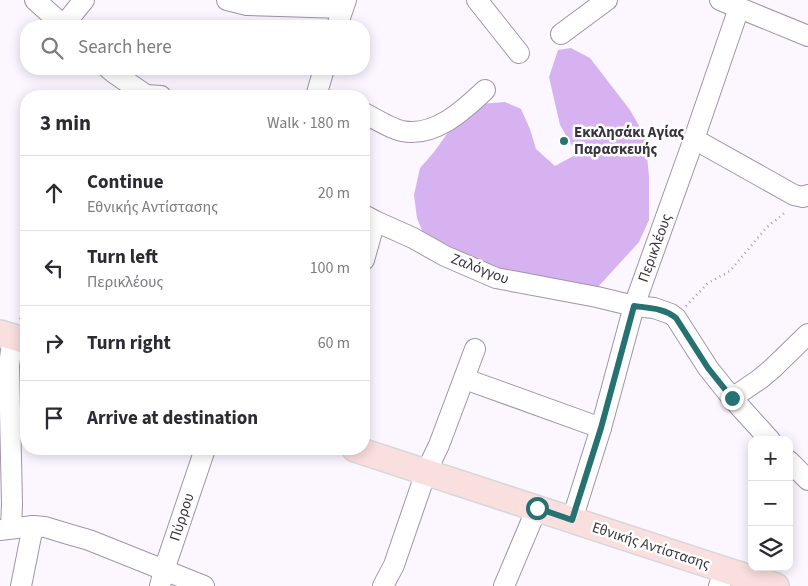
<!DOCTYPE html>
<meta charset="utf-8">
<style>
:root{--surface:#fff;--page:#f2f2f3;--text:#2b2b33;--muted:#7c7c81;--line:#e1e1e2}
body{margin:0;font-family:"Source Sans 3",sans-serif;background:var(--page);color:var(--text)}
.controls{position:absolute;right:15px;bottom:15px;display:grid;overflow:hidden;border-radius:10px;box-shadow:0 2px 12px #0003}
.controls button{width:45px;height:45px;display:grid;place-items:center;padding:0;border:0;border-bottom:1px solid var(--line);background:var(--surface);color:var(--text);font:25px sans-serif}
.stop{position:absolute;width:15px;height:15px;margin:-11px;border:4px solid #267172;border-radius:50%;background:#fff}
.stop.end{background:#267172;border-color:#fff;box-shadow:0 1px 5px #0008}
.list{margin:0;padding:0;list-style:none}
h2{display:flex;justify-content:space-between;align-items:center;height:65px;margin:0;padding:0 20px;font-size:21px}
h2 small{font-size:16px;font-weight:400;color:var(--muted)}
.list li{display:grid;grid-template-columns:32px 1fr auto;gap:15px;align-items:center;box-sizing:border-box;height:75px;padding:0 20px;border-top:1px solid var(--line)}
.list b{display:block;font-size:19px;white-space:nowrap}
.list p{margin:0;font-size:16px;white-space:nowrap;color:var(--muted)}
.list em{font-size:16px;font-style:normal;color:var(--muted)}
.icon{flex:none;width:28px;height:28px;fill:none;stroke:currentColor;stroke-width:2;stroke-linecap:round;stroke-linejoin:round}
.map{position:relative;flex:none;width:808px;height:586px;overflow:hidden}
.search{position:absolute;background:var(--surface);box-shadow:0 2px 12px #0003;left:20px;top:20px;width:350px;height:55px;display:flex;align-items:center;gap:12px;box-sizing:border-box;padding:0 18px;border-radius:20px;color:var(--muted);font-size:19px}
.panel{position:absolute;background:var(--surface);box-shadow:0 2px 12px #0003;left:20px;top:90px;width:350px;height:365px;border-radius:20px}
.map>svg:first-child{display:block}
</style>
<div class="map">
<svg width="808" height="586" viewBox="0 0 808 586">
<rect width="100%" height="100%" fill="#fbf6ff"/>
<!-- green -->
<path fill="#d6b3f0" d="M571,48L590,58L630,110L645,136L649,176V220L639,242L597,288L498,274L425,238L417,218L414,195L420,168L434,152L449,131L480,104L505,102L521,109L530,129L536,149L555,166L577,154L560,125L549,77L558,50Z"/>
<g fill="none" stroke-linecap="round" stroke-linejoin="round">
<!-- minor casing -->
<g stroke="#a094a9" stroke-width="22">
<g id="minor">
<path d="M35,0L64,26"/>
<path d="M227,0L247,5L343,8"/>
<path d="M477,0L519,53"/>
<path d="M720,0L808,36"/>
<path d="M63,26L84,0"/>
<path d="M337,26L346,0"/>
<path d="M561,34L607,0"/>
<path d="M109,69L114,73L146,95L161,96"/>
<path d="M316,96L324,69"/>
<path d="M364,113C374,118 391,129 402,131C434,138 464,110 485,90"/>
<path d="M694,139L794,195L803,197L808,195"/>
<path d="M364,215L375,221L413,238L445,256L496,278L597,297L634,306L654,308L671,314L676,318L708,368L732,398L770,440"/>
<path d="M364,260L375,221"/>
<path d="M465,379L601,428"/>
<path d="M732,398L760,379L773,368L808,334"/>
<path d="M789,461L808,480"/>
<path d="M572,520L601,428L634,306L694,139L739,8"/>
<path d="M11,528L12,504L9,365L13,337"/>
<path d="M0,530L33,526L45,527L68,534L89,540L204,586"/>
<path d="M21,586L33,526"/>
<path d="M160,586L164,570L205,449"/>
<path d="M383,586L394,565L426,472L439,445L475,349"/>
<path d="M504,586L537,508"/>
<path d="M719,586L725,570"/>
</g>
</g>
<!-- major casing -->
<g stroke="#d7d6d8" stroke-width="28">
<g id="major">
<path d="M0,333L26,341"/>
<path d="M355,449L725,570L776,586"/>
</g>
</g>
<!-- path -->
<g stroke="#a6a1aa" stroke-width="2.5" stroke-dasharray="1 4" stroke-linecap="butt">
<path d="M104,96L107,88"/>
<path d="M686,306L708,283L730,271L766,228L787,211"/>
<path d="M20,319L26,302"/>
</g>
<!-- minor -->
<use href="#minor" stroke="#fff" stroke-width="20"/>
<!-- major -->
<use href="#major" stroke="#f9dfde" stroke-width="25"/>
</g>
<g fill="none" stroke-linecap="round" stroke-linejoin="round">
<!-- route -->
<path stroke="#267172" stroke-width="6" d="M537,508L572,520L601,428L634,306C649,308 664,308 676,318L708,368L732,398"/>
</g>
<!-- markers -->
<circle fill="#267172" stroke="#fff" stroke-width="2" cx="564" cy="141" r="5"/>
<g text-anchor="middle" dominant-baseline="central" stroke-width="5" stroke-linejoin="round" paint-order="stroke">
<!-- poi labels -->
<g font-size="15" font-weight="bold" fill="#39343d" stroke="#fff" text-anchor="start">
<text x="574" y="132">Εκκλησάκι Αγίας<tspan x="574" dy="17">Παρασκευής</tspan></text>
</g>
<!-- street labels -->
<g font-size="15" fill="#39343d" stroke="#fff">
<text transform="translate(655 248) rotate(-70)">Περικλέους</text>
<text transform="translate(480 269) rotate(21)">Ζαλόγγου</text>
<text transform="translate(182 517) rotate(-72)">Πύρρου</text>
<text transform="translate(651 546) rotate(18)">Εθνικής Αντίστασης</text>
</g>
</g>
</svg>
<div class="controls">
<button>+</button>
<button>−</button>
<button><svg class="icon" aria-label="layers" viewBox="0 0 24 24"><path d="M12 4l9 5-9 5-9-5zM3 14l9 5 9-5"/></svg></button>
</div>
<div class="stop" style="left:537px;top:508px"></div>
<div class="stop end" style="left:732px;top:398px"></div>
<div class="search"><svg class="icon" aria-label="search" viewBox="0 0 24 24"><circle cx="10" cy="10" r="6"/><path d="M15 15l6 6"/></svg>Search here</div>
<section class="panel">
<h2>3 min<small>Walk · 180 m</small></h2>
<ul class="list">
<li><svg class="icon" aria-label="ahead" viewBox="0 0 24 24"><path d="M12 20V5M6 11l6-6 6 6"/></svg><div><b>Continue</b><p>Εθνικής Αντίστασης</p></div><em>20 m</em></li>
<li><svg class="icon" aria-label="left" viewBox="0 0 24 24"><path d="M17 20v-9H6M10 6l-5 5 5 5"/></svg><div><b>Turn left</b><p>Περικλέους</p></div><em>100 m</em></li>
<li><svg class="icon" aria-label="right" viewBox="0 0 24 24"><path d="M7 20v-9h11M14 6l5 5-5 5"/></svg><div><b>Turn right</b></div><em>60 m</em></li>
<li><svg class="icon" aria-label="arrive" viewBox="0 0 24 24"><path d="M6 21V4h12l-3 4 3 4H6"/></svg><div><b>Arrive at destination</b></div></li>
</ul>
</section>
</div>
